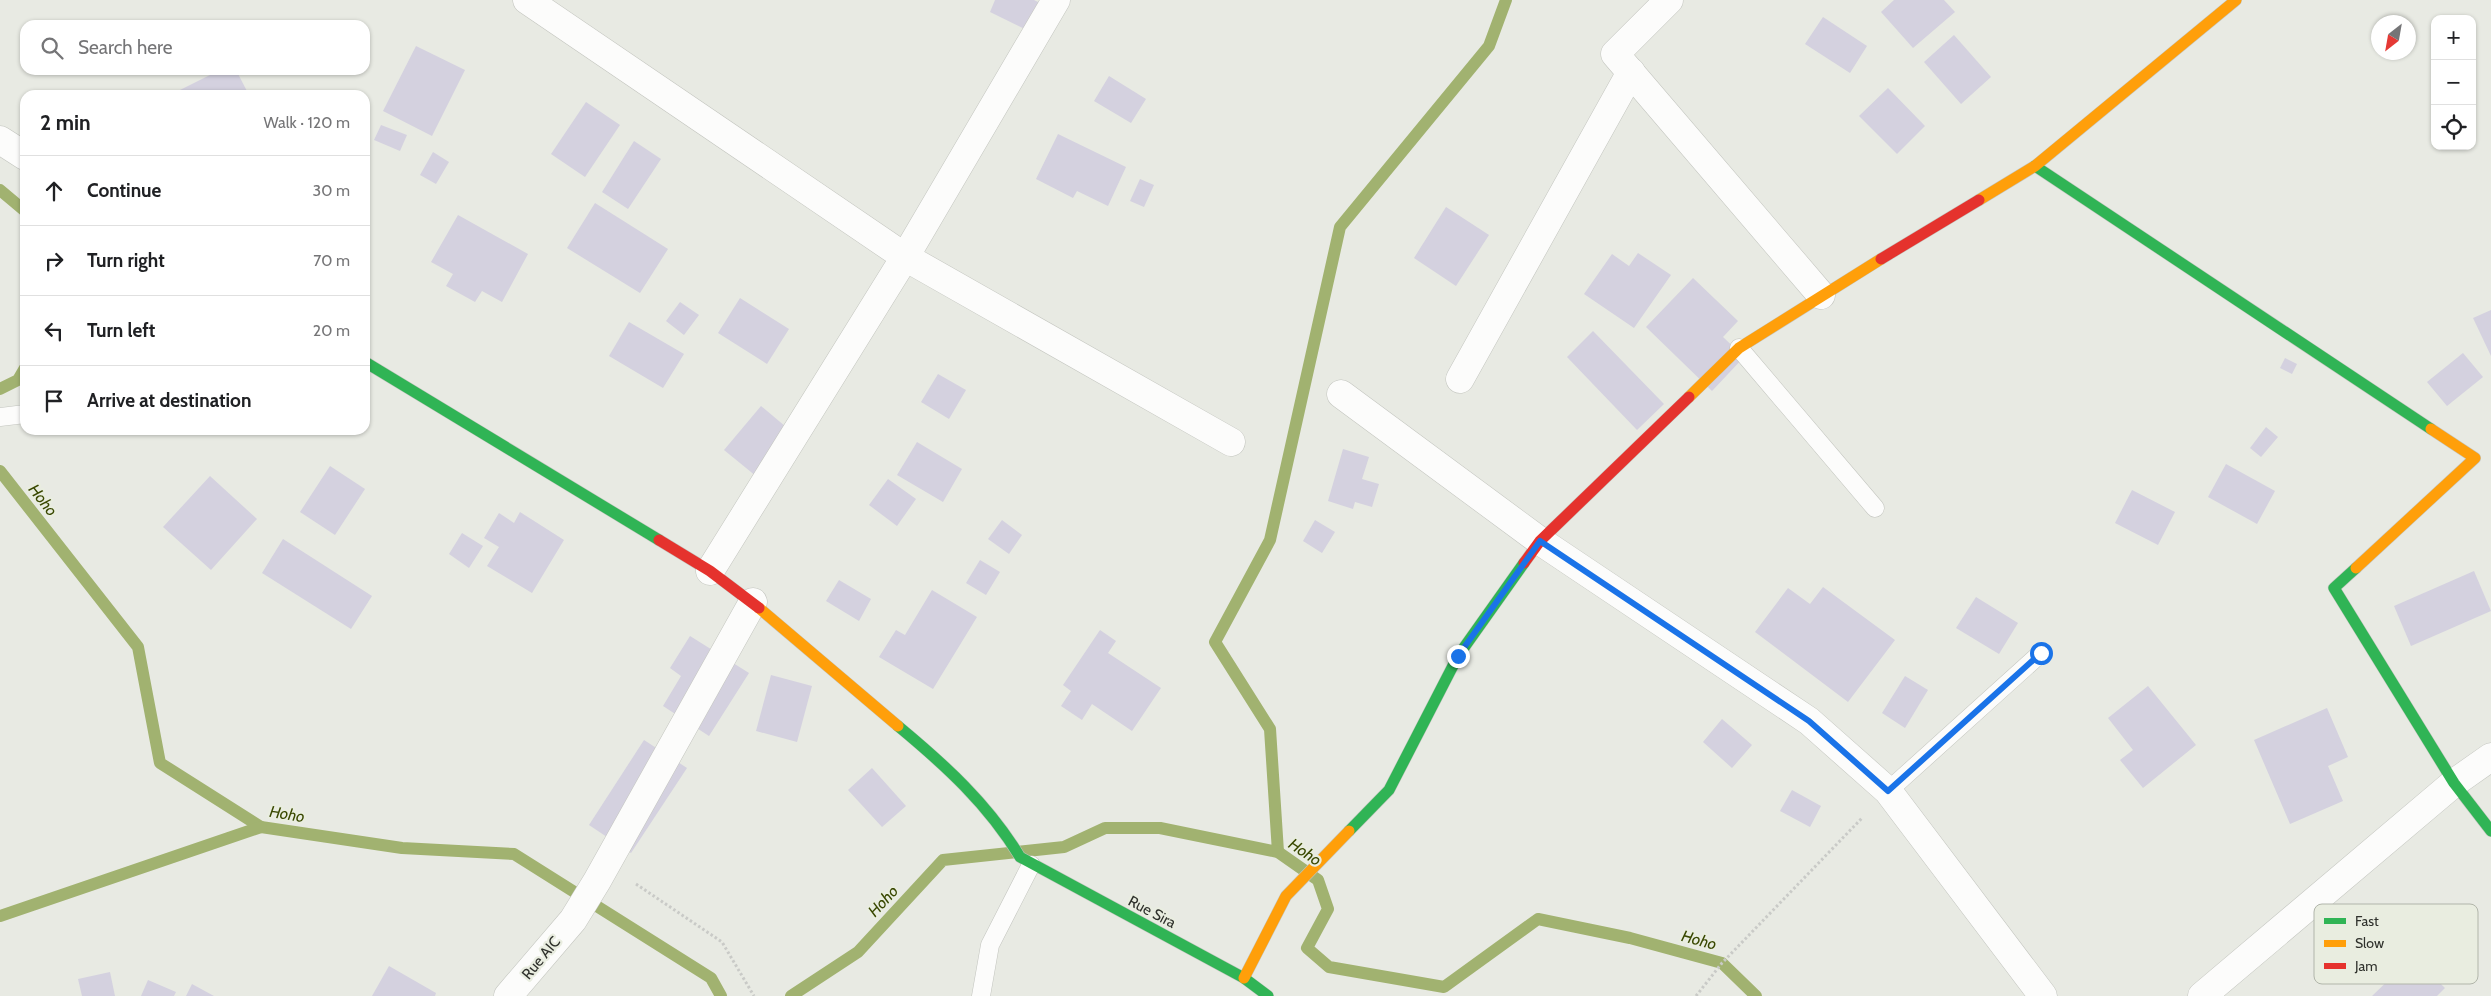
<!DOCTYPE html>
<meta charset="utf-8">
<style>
:root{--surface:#fff;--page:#f2f2f2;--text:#202124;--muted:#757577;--line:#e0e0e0}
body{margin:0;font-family:Cabin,sans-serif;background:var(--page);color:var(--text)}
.controls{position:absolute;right:15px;top:15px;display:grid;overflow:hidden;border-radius:10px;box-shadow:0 1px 4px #0004}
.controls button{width:45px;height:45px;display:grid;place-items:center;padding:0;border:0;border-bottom:1px solid var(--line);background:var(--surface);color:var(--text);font:25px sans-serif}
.compass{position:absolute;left:2371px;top:15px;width:45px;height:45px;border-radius:50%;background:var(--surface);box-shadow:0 1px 4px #0004;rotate:211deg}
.stop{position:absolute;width:15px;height:15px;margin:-11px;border:4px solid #1a73e8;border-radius:50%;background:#fff}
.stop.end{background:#1a73e8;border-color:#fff;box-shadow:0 1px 5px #0008}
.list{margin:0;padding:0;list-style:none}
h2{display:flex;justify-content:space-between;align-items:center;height:65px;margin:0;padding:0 20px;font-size:21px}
h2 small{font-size:16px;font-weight:400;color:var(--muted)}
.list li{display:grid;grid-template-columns:32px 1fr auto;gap:15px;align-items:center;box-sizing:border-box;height:70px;padding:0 20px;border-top:1px solid var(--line)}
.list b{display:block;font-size:19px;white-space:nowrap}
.list em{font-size:16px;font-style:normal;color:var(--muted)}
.icon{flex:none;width:28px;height:28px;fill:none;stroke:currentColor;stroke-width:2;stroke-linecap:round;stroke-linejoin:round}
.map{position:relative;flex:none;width:2491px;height:996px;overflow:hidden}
.search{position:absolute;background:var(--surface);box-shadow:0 1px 4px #0004;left:20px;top:20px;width:350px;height:55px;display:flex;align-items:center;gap:12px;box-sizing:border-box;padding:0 18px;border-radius:15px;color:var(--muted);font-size:19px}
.panel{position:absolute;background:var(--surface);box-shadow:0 1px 4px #0004;left:20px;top:90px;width:350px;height:345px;border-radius:15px}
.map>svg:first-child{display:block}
</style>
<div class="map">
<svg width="2491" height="996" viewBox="0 0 2491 996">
<rect width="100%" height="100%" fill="#e8eae3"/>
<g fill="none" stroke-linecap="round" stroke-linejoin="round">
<!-- stream -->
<g stroke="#a1b270" stroke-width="12">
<path d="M0,190L25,211"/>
<path d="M0,389L18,380L25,368"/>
<path d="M0,471L138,647L160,763L261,827L402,848L514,854L711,978L721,996"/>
<path d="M1278,852L1270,729L1215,642L1270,540L1340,227L1489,46L1506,0"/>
<path d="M0,916L261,827"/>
<path d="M791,996L858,952L943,860L1064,847L1105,828H1160L1278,852L1318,880L1328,909L1307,948L1329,967L1444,987L1538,919L1630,938L1722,963L1756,996"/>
</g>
</g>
<!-- building -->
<g fill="#d4d1df">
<path d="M995,0H1034L1052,9L1039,36L990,12Z"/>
<path d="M1894,0H1944L1955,12L1913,48L1881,12Z"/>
<path d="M1823,17L1867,46L1850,73L1805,44Z"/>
<path d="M1954,35L1991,77L1961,104L1924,62Z"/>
<path d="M416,46L465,70L432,136L383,111Z"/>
<path d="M220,70H236L249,95H170Z"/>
<path d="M1109,76L1146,99L1131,123L1094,101Z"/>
<path d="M1888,88L1925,126L1897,154L1859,116Z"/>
<path d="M586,102L620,125L585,177L551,154Z"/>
<path d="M381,125L407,135L400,151L374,140Z"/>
<path d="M1058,134L1126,167L1108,206L1077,191L1073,198L1036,179Z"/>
<path d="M634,141L661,159L628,209L602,192Z"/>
<path d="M433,152L449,162L436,184L420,175Z"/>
<path d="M1140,179L1154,185L1144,207L1130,201Z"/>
<path d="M595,203L668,249L640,293L567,248Z"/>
<path d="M1446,207L1489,235L1456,286L1414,258Z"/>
<path d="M458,215L528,254L502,302L482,291L475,302L446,286L453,274L431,262Z"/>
<path d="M1638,253L1671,275L1634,328L1584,294L1612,254L1629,266Z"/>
<path d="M1693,278L1738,321L1723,337L1744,357L1712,391L1646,327Z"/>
<path d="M740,298L789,329L767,364L718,333Z"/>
<path d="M680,302L699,315L684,335L666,321Z"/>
<path d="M2491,310V356L2473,318Z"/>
<path d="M629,322L684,354L663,388L609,356Z"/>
<path d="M1593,331L1664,404L1637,430L1567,357Z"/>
<path d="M2463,353L2483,377L2447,406L2427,382Z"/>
<path d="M2285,358L2297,364L2292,374L2280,368Z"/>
<path d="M938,374L966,390L949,419L921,402Z"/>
<path d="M761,406L798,437L762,481L724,450Z"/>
<path d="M2266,427L2278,437L2261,457L2250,448Z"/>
<path d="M917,442L962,469L943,502L897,475Z"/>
<path d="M1343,449L1369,457L1362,479L1379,484L1372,507L1355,502L1353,509L1328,501Z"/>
<path d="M2226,464L2275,491L2257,524L2208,497Z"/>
<path d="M330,466L365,489L335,535L300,512Z"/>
<path d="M210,476L257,519L211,570L163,527Z"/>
<path d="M888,479L916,499L897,526L869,505Z"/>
<path d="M2132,490L2175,512L2158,545L2115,523Z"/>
<path d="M520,512L564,540L532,593L487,566L499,547L484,538L499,513L514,523Z"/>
<path d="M1002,520L1022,535L1009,554L988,539Z"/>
<path d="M1315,520L1335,532L1322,553L1303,541Z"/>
<path d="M462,533L483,546L469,568L449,554Z"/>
<path d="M283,539L372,596L351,629L262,573Z"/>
<path d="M980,560L1000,572L986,595L966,583Z"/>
<path d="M2474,571L2491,611L2411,646L2394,606Z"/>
<path d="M839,580L871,599L859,621L826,601Z"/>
<path d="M1823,587L1895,640L1848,702L1755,632L1788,588L1810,604Z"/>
<path d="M932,590L977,617L933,689L879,657L896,630L905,635Z"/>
<path d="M1976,597L2018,623L1999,654L1956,628Z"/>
<path d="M1100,630L1116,641L1108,653L1161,688L1132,731L1092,704L1082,720L1061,706L1071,691L1063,685Z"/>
<path d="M690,636L749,673L709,736L663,706L681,676L670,668Z"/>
<path d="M771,675L812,686L797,742L756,731Z"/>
<path d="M1905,676L1928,690L1905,728L1882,713Z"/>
<path d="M2148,686L2196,745L2143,788L2120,760L2133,750L2108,718Z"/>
<path d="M2327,708L2348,757L2328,766L2343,801L2290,824L2254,740Z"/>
<path d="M1722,719L1752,745L1732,768L1703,742Z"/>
<path d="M644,740L687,768L631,853L589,825Z"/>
<path d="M872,768L906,806L882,827L848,790Z"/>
<path d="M1792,790L1821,806L1810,827L1780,811Z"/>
<path d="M2418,962L2445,988L2437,996H2372L2398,971L2404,977Z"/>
<path d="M389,966L436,993L435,996H372Z"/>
<path d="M110,972L115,996H82L78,979Z"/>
<path d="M148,980L176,992L174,996H141Z"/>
<path d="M192,984L214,996H186Z"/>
</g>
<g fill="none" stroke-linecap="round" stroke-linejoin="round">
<!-- lane casing -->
<g stroke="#c3c5bf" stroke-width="19">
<g id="lane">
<path d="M1739,348L1875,508"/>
<path d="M0,417L25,414"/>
<path d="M1888,791L2041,653"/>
<path d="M981,996L990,945L1031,865"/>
</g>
</g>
<!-- street casing -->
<g stroke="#c3c5bf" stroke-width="29">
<g id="street">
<path d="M527,0L905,257L1231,442"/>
<path d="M1669,0L1615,54L1821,295"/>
<path d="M0,140L25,156"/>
<path d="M1460,379L1631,72"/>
<path d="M1341,394L1540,541L1809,721L1888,791L2043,996"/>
<path d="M710,571L905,257L1056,0"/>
<path d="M508,996L573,920L597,881L753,602"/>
<path d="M2202,996L2454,783L2491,757"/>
</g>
</g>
<!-- fast casing -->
<g stroke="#c3c5bf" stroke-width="12">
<g id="fast">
<path d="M2035,166L2431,429"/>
<path d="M365,362L659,540"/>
<path d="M2356,568L2334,588L2454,783L2491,831"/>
<path d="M898,726C945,765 988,804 1020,857L1244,978L1268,996"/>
<path d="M1349,831L1389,790L1458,656L1524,563"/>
</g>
</g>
<!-- slow casing -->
<g stroke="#c3c5bf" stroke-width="12">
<g id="slow">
<path d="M1979,200L2035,166L2236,0"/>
<path d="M1689,397L1739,348L1881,259"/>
<path d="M2356,568L2475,458L2431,429"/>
<path d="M759,608L898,726"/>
<path d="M1244,978L1286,896L1349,831"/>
</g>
</g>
<!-- jam casing -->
<g stroke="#c3c5bf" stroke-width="12">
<g id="jam">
<path d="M1881,259L1979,200"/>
<path d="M659,540L710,571L759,608"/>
<path d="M1524,563L1540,541L1689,397"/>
</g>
</g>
<!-- path -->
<g stroke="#c9cac7" stroke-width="3" stroke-dasharray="2.5 2.5" stroke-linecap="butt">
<path d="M636,884L722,942L754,996"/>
<path d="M1696,996L1722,963L1863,817"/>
</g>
<!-- lane -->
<use href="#lane" stroke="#fcfcfb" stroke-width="18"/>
<!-- street -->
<use href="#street" stroke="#fcfcfb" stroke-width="28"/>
<!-- fast -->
<use href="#fast" stroke="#30b455" stroke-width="11"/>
<!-- slow -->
<use href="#slow" stroke="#ff9f0a" stroke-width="11"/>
<!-- jam -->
<use href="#jam" stroke="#e5322d" stroke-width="11"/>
</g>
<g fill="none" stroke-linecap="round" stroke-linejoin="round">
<!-- route -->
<path stroke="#1a73e8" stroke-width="6" d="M1458,656L1540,541L1809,721L1888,791L2041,653"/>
</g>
<g text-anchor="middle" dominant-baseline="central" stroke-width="4.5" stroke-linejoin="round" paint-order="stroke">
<!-- street labels -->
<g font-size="15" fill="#2f312c" stroke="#e9ede0">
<text transform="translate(1152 912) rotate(28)">Rue Sira</text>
<text transform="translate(541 958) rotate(-50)">Rue AIC</text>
</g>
<!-- water labels -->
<g font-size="16" font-style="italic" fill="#394801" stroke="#e9ede0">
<text transform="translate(43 500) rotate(52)">Hoho</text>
<text transform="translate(287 814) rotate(9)">Hoho</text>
<text transform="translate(1305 852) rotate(34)">Hoho</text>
<text transform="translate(883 901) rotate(-47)">Hoho</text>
<text transform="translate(1699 940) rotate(15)">Hoho</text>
</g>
</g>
<!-- legend -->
<rect x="2314" y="904" width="164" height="80" rx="8" fill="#e9ede0" stroke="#b1b5aa" stroke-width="1"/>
<rect x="2324" y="918" width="22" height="6" fill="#30b455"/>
<rect x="2324" y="940" width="22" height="7" fill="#ff9f0a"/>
<rect x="2324" y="963" width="22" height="6" fill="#e5322d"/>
<g font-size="14" fill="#2f312c">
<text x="2355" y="926">Fast</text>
<text x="2355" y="948">Slow</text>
<text x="2355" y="971">Jam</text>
</g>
</svg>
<div class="controls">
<button>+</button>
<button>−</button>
<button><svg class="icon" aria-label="locate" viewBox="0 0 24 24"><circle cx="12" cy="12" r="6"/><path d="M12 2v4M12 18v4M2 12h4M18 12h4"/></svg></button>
</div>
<svg class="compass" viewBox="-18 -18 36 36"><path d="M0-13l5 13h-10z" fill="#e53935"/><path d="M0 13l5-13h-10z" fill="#757577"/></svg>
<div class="stop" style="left:2041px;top:653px"></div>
<div class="stop end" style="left:1458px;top:656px"></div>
<div class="search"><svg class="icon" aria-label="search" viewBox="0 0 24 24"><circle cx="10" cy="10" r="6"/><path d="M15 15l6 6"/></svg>Search here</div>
<section class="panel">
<h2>2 min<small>Walk · 120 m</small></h2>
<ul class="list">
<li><svg class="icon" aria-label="ahead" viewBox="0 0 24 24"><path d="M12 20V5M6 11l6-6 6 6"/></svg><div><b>Continue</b></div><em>30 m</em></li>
<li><svg class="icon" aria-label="right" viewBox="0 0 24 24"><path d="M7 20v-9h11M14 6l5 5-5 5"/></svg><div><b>Turn right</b></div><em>70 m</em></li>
<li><svg class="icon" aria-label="left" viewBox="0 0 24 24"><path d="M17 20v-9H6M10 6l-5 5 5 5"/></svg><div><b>Turn left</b></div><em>20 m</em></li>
<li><svg class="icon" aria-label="arrive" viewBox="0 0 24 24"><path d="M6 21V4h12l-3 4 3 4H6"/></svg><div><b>Arrive at destination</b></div></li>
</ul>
</section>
</div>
